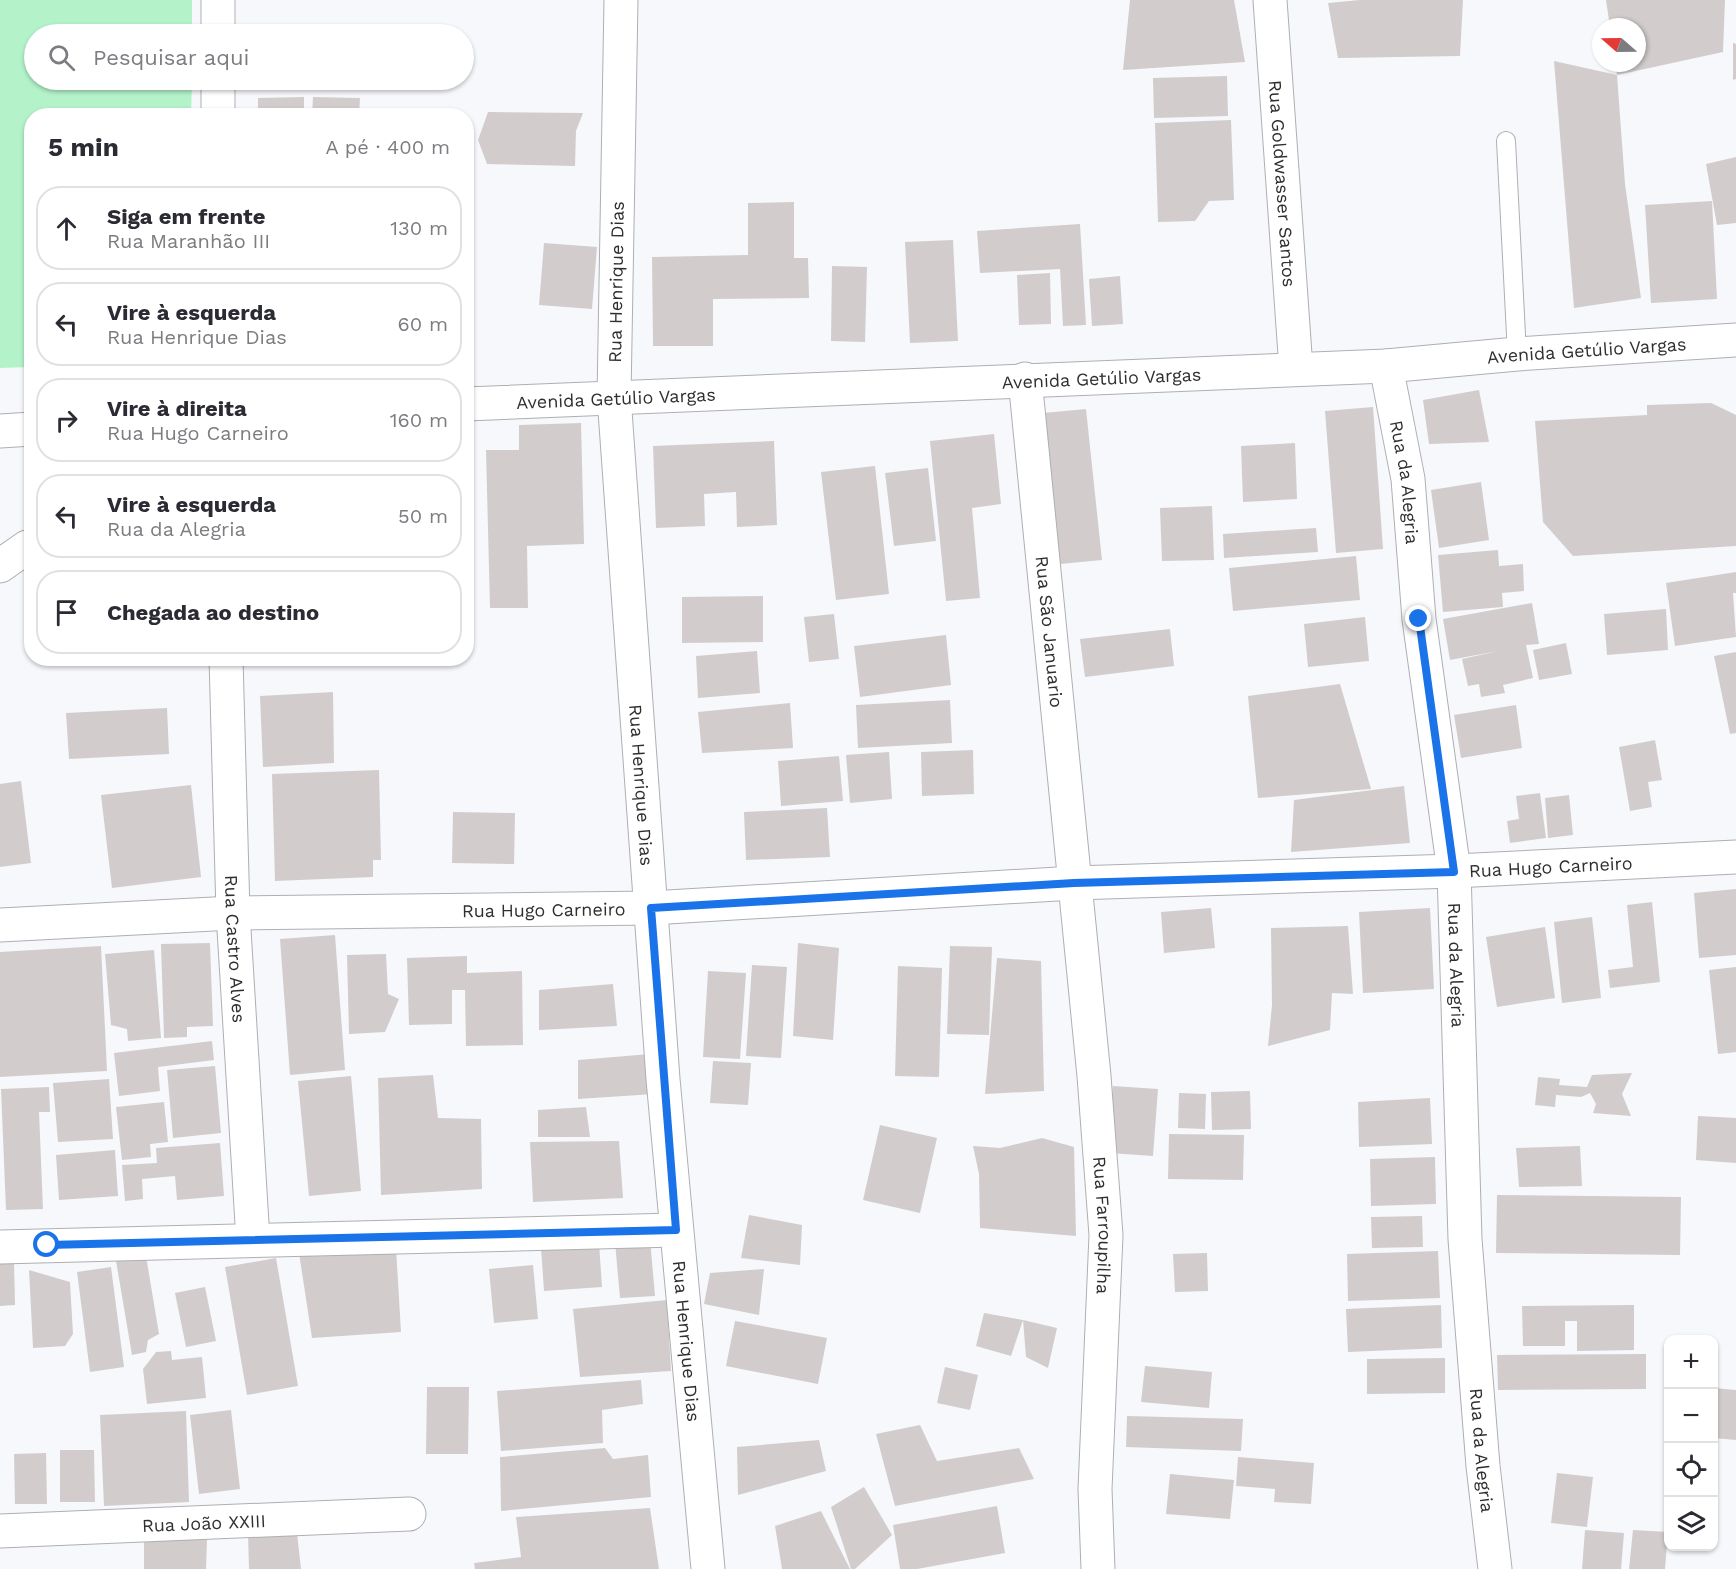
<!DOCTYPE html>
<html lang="pt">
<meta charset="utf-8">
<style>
:root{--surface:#fff;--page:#f7f7f7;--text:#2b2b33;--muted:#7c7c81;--line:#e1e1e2}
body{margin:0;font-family:"Work Sans",sans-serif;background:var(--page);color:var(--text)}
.controls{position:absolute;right:18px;bottom:18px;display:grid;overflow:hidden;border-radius:12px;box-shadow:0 2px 4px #0004}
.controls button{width:54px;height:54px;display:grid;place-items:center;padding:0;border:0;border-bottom:2px solid var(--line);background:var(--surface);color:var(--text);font:30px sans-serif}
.compass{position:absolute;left:1592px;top:18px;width:54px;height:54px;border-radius:50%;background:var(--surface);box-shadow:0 2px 4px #0004;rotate:290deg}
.stop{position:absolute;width:18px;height:18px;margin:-14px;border:4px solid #1a73e8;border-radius:50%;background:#fff}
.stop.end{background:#1a73e8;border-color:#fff;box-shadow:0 2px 6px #0008}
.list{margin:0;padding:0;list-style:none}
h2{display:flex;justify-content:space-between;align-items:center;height:78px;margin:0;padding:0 24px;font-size:26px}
h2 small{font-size:20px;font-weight:400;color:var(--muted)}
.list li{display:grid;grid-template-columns:39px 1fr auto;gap:18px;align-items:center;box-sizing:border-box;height:84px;margin:0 12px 12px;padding:0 12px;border:2px solid var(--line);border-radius:24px}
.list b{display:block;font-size:22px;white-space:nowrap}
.list p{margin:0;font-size:20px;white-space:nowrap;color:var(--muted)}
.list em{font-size:20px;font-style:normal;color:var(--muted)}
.icon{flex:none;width:33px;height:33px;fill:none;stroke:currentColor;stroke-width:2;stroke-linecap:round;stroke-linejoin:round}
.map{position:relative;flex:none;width:1736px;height:1569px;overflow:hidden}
.search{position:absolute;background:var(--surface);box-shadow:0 2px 4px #0004;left:24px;top:24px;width:450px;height:66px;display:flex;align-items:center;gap:15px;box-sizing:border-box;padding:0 21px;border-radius:33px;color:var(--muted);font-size:22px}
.panel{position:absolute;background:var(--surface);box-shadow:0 2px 4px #0004;left:24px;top:108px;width:450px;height:558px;border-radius:24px}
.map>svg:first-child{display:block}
</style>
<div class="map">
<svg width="1736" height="1569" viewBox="0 0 1736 1569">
<rect width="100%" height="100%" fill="#f6f8fc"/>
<!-- green -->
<path fill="#b4f3ca" d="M0,0H192V34H34V80H192L191,115L32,116L31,367L0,368Z"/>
<!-- building -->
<g fill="#d2cdcc">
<path d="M1130,0H1234L1245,62L1123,70Z"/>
<path d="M1360,0H1463L1460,56L1338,58L1328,3Z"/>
<path d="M1606,0H1725L1723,52L1617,75L1625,184L1641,298L1574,308L1554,61L1617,75L1615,63H1637V27H1610Z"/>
<path d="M1733,43L1736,44V79L1733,80Z"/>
<path d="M1227,76L1228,116L1154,118L1153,78Z"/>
<path d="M326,80H382L383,84L326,88Z"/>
<path d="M304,97V116H258V98Z"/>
<path d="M313,97L360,98L359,116H312Z"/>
<path d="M438,108L439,116H397V110Z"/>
<path d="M488,112L583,113L576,131L575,166L487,164L478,140Z"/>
<path d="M1231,120L1234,200L1209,201L1195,221L1158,222L1155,123Z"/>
<path d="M1736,157V223L1717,225L1706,164Z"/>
<path d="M1712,201L1717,299L1651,303L1645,205Z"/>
<path d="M794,202V258H808L809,298L713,299V346H653L652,257L748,255V203Z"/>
<path d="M1080,224L1086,325L1063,326L1060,269L980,273L977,231Z"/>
<path d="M953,240L958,341L910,343L905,242Z"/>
<path d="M544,243L597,247L592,309L539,305Z"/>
<path d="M832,266L867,267L865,342L831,341Z"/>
<path d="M1050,273L1051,324L1019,325L1017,275Z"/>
<path d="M1120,276L1123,324L1092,326L1089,279Z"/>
<path d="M1479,390L1489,442L1429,444L1423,400Z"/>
<path d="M1711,403L1736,415V546L1573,556L1543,522L1535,421L1647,415V405Z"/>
<path d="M1373,407L1383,549L1336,553L1325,411Z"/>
<path d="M1086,409L1102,560L1060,564L1043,413Z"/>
<path d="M581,423L584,544L527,546L528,608H490L486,450H519V425Z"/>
<path d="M994,434L1001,504L972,508L980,598L946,601L930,441Z"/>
<path d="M774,441L777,525L737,527L736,492L704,494L705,526L656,528L653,446Z"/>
<path d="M1295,443L1297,499L1243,502L1241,446Z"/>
<path d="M875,466L889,594L836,600L821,472Z"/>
<path d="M928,468L936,541L894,546L885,473Z"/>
<path d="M1481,482L1489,540L1439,548L1431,490Z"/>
<path d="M1212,506L1214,560L1162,561L1160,508Z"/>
<path d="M1316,528L1318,552L1224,558L1223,534Z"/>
<path d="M1498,550L1499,566L1523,564L1524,591L1502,593L1503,607L1443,612L1438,555Z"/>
<path d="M1356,556L1360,600L1233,611L1229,568Z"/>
<path d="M1736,572V593H1733L1736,637L1675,646L1666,583Z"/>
<path d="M763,596V642L682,643V597Z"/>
<path d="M1532,603L1539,644L1526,645L1533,678L1503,685L1505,693L1481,697L1479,684L1468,686L1462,659L1498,651L1450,660L1443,619Z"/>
<path d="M1666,609L1668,650L1607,655L1604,614Z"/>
<path d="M834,614L839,659L809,662L804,617Z"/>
<path d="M1365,617L1369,661L1308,667L1304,624Z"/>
<path d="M1170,629L1174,666L1085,677L1080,639Z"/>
<path d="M946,635L951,685L860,697L854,646Z"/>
<path d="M1566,643L1572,674L1539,680L1533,650Z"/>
<path d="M757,651L760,693L698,698L696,656Z"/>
<path d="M1736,652V733L1730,734L1714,656Z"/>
<path d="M1340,684L1371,789L1258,798L1248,696Z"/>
<path d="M333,692L334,763L263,767L260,696Z"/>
<path d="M950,700L952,743L858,748L856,705Z"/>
<path d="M790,703L793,748L702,753L698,712Z"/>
<path d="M1516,705L1522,748L1461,758L1454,715Z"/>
<path d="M167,708L169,754L69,759L66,713Z"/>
<path d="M1655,740L1662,780L1648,782L1652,807L1630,811L1619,747Z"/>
<path d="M973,750L974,794L922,796L921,752Z"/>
<path d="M889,752L892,799L850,803L846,755Z"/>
<path d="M839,756L843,801L781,806L778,761Z"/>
<path d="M379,770L381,860H373V877L275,881L272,774Z"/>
<path d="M21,781L31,863L0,867V784Z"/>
<path d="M191,785L201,877L112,888L101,795Z"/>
<path d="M1404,786L1410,843L1291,852L1294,800Z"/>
<path d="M1540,793L1546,838L1510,843L1507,821L1519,819L1516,796Z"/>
<path d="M1569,795L1573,835L1548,838L1545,798Z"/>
<path d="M827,808L830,857L746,860L744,812Z"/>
<path d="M453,812L515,813L514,864L452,863Z"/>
<path d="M1736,889V955L1699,958L1694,893Z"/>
<path d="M1652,902L1660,982L1610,988L1608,970L1633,967L1627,905Z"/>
<path d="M1211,908L1215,948L1164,953L1161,912Z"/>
<path d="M1430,908L1434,989L1363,993L1359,912Z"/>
<path d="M1592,917L1601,998L1562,1003L1554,922Z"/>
<path d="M1348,926L1353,994L1332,993L1330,1030L1268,1046L1272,1005L1271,928Z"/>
<path d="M1545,927L1555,998L1497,1007L1486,937Z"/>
<path d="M335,935L345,1070L290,1075L280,939Z"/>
<path d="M210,943L213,1026L187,1027V1037L164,1038L161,944Z"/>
<path d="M798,943L839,948L833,1040L793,1036Z"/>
<path d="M101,946L107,1071L0,1077V952Z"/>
<path d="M950,946L992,947L989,1035L947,1034Z"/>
<path d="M154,950L161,1038L128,1041L127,1029L111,1025L105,954Z"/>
<path d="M386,954L388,994L399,999L385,1032L349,1034L347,955Z"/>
<path d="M467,956V973L522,971L523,1045L466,1046L465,990H452V1024L409,1025L407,958Z"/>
<path d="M997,958L1041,961L1044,1091L985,1094Z"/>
<path d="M752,965L787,967L781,1058L746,1056Z"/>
<path d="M898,966L942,968L939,1077L895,1076Z"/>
<path d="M1736,967V1052L1718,1054L1709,970Z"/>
<path d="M708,971L746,973L740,1059L703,1057Z"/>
<path d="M613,984L617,1026L539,1030V990Z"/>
<path d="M212,1041L214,1060L158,1067L160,1091L119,1096L114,1053Z"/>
<path d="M650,1054L654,1094L578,1099V1060Z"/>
<path d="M713,1061L751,1063L748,1105L710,1103Z"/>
<path d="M215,1066L221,1133L173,1138L167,1070Z"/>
<path d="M1632,1073L1622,1094L1631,1116L1593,1113L1596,1104L1590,1093L1581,1097L1556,1095L1555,1107L1535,1105L1538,1077L1560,1079L1559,1085L1587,1087L1592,1075Z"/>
<path d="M433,1075L438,1118L481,1119L482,1189L381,1195L378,1078Z"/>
<path d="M351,1076L361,1191L309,1196L298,1081Z"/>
<path d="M109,1079L113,1139L58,1142L53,1083Z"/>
<path d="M1113,1086L1158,1089L1153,1156L1109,1153Z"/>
<path d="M49,1087L50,1112H39L43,1209L6,1210L1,1089Z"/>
<path d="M1250,1091L1251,1129L1212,1130L1211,1092Z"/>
<path d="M1179,1093L1206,1094L1205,1129L1178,1128Z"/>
<path d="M1430,1098L1432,1144L1359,1147L1358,1102Z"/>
<path d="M164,1102L168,1142L150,1144L151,1157L122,1160L116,1107Z"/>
<path d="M586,1107L590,1137H538V1110Z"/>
<path d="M1698,1116L1736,1118V1163L1696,1160Z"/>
<path d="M880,1125L937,1138L920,1213L863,1200Z"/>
<path d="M1169,1134L1244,1135L1243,1180L1168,1179Z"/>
<path d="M1042,1138L1074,1147L1076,1236L980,1228L979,1174L973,1146L1000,1148Z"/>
<path d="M619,1141L623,1198L533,1202L530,1142Z"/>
<path d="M220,1143L224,1196L177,1200L175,1176L142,1179L143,1199L125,1201L122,1165L157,1163L156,1148Z"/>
<path d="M1580,1146L1582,1186L1519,1187L1516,1148Z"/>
<path d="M115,1150L118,1196L59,1200L56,1155Z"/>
<path d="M1435,1157L1436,1204L1371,1206L1370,1159Z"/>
<path d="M1497,1195L1681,1197L1680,1255L1496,1253Z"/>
<path d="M749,1215L802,1225L800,1265L741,1258Z"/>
<path d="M1422,1216L1423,1247L1372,1248L1371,1217Z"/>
<path d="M650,1239L655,1296L620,1298L615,1242Z"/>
<path d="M599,1243L602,1287L544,1291L541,1248Z"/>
<path d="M396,1248L401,1332L312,1338L299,1253Z"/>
<path d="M145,1250L159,1334L148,1340L146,1352L132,1355L115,1255Z"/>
<path d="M1438,1251L1440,1298L1348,1301L1347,1254Z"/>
<path d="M1207,1253L1208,1291L1175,1292L1173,1254Z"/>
<path d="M276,1258L298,1386L247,1395L225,1267Z"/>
<path d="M0,1261H14L15,1305L0,1306Z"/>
<path d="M533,1265L538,1319L494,1323L489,1269Z"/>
<path d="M111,1267L124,1367L90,1372L77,1272Z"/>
<path d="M764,1269L759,1315L704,1304L710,1273Z"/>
<path d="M29,1270L70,1282L73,1334L65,1346L33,1348Z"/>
<path d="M205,1287L216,1341L186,1347L175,1293Z"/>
<path d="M667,1300L671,1371L580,1377L573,1309Z"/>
<path d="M1441,1305L1442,1348L1348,1352L1346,1309Z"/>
<path d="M1634,1305V1350L1577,1351V1321H1565V1346H1523L1522,1306Z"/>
<path d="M984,1313L1023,1320L1057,1328L1048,1368L1026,1357L1023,1320L1011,1356L976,1346Z"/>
<path d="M735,1321L827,1338L818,1384L726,1366Z"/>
<path d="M171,1351L172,1360L202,1357L206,1398L147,1404L143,1369L156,1352Z"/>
<path d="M1646,1354V1389L1498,1390L1497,1355Z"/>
<path d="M1445,1358V1393L1367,1394V1359Z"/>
<path d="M1145,1366L1212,1372L1209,1408L1141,1402Z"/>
<path d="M945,1367L978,1375L970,1410L937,1403Z"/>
<path d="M641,1380L643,1404L602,1410L603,1443L501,1451L497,1391Z"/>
<path d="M427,1387H469L468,1454H426Z"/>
<path d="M1714,1388L1736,1390V1440L1714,1438Z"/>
<path d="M231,1410L240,1489L199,1494L190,1415Z"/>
<path d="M186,1411L189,1502L104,1506L100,1415Z"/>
<path d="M1127,1416L1243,1419L1241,1451L1126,1447Z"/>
<path d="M920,1425L937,1461L1019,1448L1034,1479L895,1506L876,1434Z"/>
<path d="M819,1440L826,1471L738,1495L737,1447Z"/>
<path d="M605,1448L613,1459L648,1455L651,1497L501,1511L500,1457Z"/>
<path d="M60,1450H94L95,1502H60Z"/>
<path d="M46,1453L47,1504H15L14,1454Z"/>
<path d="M1238,1457L1314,1463L1311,1504L1274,1502L1275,1489L1236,1486Z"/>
<path d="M1557,1473L1593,1477L1587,1527L1551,1523Z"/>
<path d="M1170,1474L1234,1480L1230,1519L1166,1514Z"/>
<path d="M864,1487L892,1535L855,1569H851L831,1507Z"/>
<path d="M997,1506L1005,1553L917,1569H900L893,1525Z"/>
<path d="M650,1508L659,1569H475L474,1563L521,1557L516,1517Z"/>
<path d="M821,1511L850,1569H782L775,1526Z"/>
<path d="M1585,1530L1624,1533L1621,1569H1582Z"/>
<path d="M1633,1530L1668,1532L1665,1569H1629Z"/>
<path d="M248,1533H297L301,1569H249Z"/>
<path d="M144,1539H207L206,1569H144Z"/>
</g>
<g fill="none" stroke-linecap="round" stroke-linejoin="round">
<!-- service casing -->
<g stroke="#adafb3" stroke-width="20">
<path id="service" d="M1506,141L1517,354"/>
</g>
<!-- minor casing -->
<g stroke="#adafb3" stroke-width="35">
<g id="minor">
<path d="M218,0V34"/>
<path id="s1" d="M621,0L614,397L663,1079L708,1569"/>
<path id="s2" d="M1270,0L1296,369"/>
<path d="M218,80V116"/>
<path id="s3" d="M1386,366L1408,479L1419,619L1454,871L1465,1239L1483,1466L1495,1569"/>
<path id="s4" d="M1025,379L1094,1076L1106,1235L1095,1489L1098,1569"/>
<path d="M0,566L27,547"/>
<path id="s5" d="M226,658L233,913L253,1240"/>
<path id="s6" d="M0,925L233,913L651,908L1074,883L1454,871L1736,857"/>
<path d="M0,1247L676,1230"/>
<path id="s7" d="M0,1531L409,1514"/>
</g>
</g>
<!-- tertiary casing -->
<g stroke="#adafb3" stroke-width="35">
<g id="tertiary">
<path id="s8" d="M466,404L1386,366L1517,354L1736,340"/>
<path d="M0,431L32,429"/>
</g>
</g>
<!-- service -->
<use href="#service" stroke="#fff" stroke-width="18"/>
<!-- minor -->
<use href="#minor" stroke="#fff" stroke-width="33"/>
<!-- tertiary -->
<use href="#tertiary" stroke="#fff" stroke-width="33"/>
</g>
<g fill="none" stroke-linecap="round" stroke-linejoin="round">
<!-- route -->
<path stroke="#1a73e8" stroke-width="8" d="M47,1245L676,1230L651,908L1074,883L1454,872L1419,619"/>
</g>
<g text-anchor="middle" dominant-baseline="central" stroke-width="6" stroke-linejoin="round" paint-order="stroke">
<!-- street labels -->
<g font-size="18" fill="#2f2f31" stroke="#fff">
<text stroke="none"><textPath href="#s2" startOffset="184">Rua Goldwasser Santos</textPath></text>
<text transform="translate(616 282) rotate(-89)">Rua Henrique Dias</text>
<text stroke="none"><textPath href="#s8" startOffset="1122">Avenida Getúlio Vargas</textPath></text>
<text stroke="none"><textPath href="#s8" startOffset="636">Avenida Getúlio Vargas</textPath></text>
<text stroke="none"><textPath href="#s8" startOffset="150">Avenida Getúlio Vargas</textPath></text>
<text stroke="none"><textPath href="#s3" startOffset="118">Rua da Alegria</textPath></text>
<text stroke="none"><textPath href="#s4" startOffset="254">Rua São Januario</textPath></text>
<text stroke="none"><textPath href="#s1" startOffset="786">Rua Henrique Dias</textPath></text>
<text stroke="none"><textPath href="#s6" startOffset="1552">Rua Hugo Carneiro</textPath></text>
<text stroke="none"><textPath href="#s6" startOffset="544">Rua Hugo Carneiro</textPath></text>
<text stroke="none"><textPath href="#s5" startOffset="291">Rua Castro Alves</textPath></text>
<text stroke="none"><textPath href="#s3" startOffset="604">Rua da Alegria</textPath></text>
<text stroke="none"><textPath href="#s4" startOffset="850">Rua Farroupilha</textPath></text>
<text stroke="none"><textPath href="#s1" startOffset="1344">Rua Henrique Dias</textPath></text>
<text stroke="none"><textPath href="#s3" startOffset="1090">Rua da Alegria</textPath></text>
<text stroke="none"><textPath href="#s7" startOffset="204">Rua João XXIII</textPath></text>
</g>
</g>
</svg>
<div class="controls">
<button>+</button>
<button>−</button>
<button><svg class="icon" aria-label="locate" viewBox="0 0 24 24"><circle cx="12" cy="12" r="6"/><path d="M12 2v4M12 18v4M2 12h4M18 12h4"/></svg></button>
<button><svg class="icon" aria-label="layers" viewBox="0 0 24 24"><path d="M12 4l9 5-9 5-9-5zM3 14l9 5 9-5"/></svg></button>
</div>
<svg class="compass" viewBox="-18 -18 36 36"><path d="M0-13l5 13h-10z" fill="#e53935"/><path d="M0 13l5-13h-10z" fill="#7c7c81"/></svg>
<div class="stop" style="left:47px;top:1245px"></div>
<div class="stop end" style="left:1419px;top:619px"></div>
<div class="search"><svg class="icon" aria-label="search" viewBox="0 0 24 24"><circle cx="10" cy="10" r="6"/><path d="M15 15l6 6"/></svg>Pesquisar aqui</div>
<section class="panel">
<h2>5 min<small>A pé · 400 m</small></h2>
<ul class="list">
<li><svg class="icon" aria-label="ahead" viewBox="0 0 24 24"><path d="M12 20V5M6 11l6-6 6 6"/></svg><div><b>Siga em frente</b><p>Rua Maranhão III</p></div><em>130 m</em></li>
<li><svg class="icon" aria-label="left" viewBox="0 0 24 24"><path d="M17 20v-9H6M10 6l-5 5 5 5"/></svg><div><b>Vire à esquerda</b><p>Rua Henrique Dias</p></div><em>60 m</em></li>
<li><svg class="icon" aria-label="right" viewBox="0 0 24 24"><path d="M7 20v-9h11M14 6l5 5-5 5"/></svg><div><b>Vire à direita</b><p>Rua Hugo Carneiro</p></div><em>160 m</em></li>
<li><svg class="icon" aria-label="left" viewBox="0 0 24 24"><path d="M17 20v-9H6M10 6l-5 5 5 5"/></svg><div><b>Vire à esquerda</b><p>Rua da Alegria</p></div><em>50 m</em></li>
<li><svg class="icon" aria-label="arrive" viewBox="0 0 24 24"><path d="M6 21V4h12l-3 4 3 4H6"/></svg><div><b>Chegada ao destino</b></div></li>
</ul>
</section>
</div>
